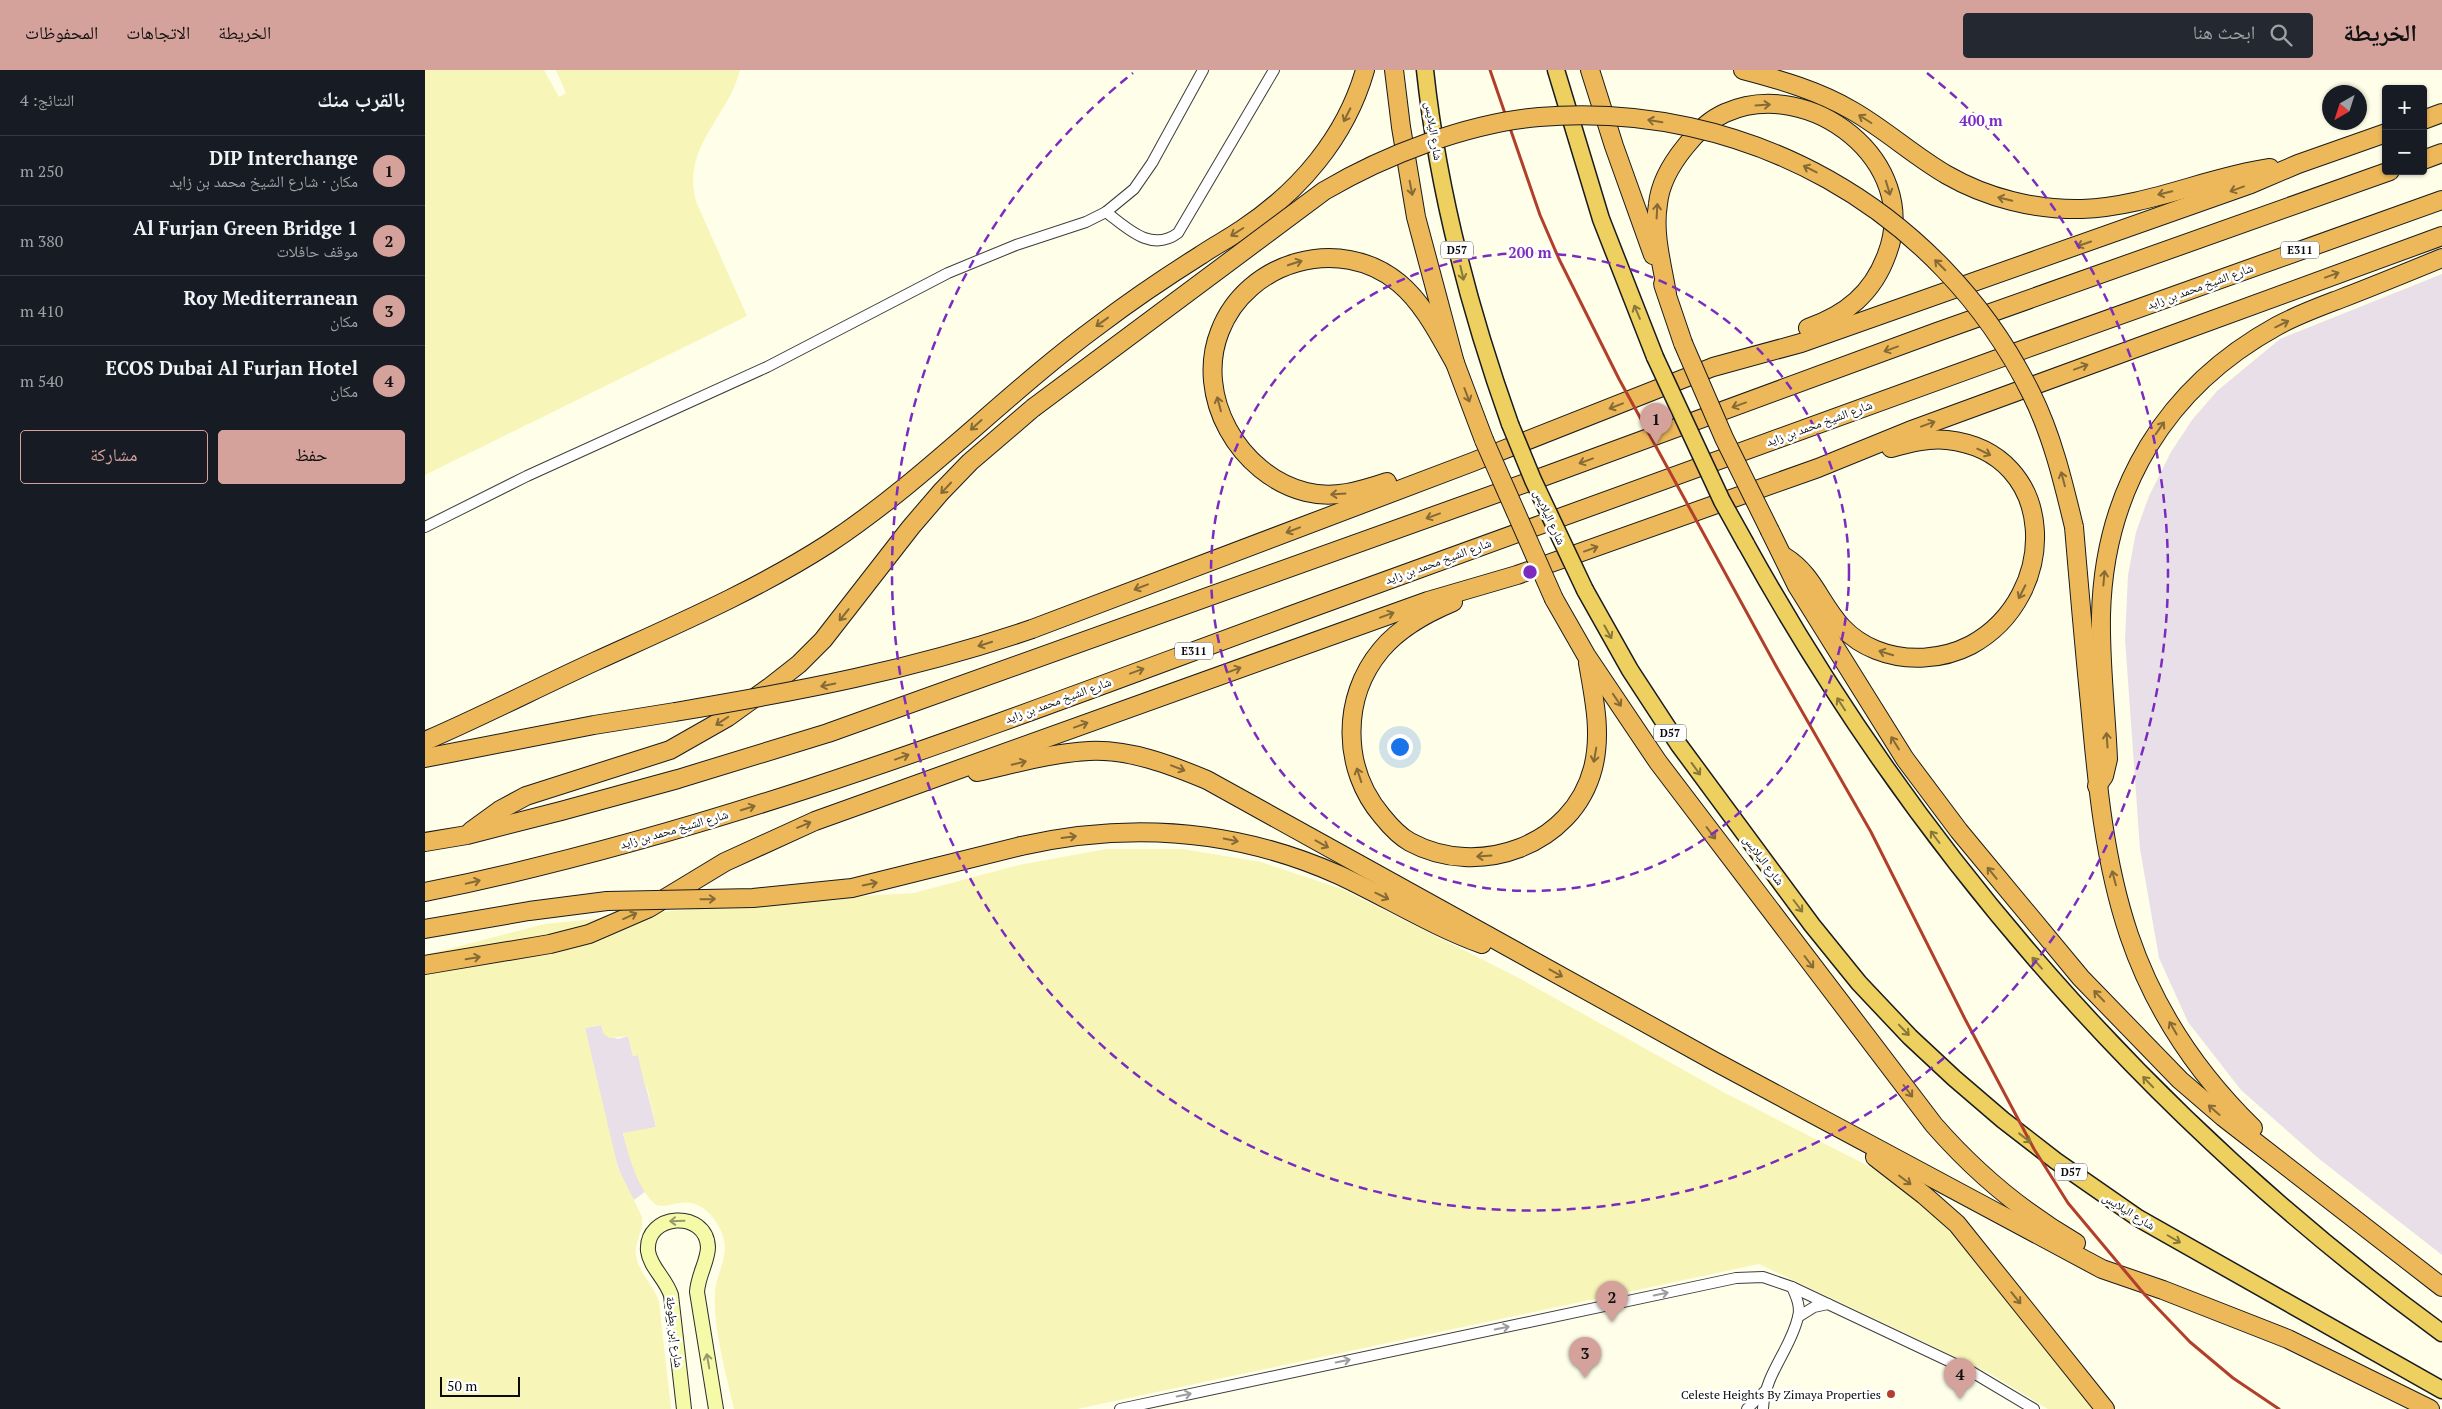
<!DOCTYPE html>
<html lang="ar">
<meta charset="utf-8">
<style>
:root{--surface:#171b24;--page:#242831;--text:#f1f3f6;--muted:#9ea1a6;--line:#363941;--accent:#d4a29b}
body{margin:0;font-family:"PT Serif","Noto Naskh Arabic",serif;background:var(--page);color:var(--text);direction:rtl}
.controls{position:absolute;right:15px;top:15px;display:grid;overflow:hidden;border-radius:5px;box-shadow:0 1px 4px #0004}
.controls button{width:45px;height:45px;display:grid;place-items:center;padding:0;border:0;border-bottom:1px solid var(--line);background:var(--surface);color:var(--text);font:25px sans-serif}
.compass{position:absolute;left:1897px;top:15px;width:45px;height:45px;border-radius:50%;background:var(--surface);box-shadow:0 1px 4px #0004;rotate:219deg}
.scale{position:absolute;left:15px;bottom:12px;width:80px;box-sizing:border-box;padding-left:5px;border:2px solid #0a0a0a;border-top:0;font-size:14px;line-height:18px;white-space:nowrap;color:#0a0a0a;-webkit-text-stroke:4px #fff;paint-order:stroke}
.you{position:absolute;left:974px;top:676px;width:18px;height:18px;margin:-12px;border:4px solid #fff;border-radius:50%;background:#1a73e8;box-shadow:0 0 0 8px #1a73e833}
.badge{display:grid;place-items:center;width:32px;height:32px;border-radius:50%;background:var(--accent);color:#111;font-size:16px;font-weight:700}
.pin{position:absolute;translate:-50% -41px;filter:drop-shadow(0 1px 2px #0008)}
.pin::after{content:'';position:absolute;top:26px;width:18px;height:15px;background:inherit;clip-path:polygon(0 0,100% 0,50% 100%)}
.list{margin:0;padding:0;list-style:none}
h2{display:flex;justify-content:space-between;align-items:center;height:65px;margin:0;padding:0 20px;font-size:21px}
h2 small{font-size:16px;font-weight:400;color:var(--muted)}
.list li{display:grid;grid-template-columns:32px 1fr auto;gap:15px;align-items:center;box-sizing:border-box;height:70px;padding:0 20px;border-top:1px solid var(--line)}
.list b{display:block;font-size:19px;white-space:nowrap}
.list p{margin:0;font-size:16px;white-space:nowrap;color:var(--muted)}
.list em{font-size:16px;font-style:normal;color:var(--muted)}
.actions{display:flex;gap:10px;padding:15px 20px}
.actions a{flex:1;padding:11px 0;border:1px solid var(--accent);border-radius:5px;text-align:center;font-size:18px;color:var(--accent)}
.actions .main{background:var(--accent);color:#111}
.icon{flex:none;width:28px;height:28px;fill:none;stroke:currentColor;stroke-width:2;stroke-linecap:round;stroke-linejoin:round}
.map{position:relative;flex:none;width:2017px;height:1339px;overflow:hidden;direction:ltr}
header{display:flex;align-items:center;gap:30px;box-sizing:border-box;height:70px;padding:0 25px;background:var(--accent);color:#111}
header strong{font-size:24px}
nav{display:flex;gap:28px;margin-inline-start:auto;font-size:18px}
.search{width:350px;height:45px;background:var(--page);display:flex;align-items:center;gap:12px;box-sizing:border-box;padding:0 18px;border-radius:5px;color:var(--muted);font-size:19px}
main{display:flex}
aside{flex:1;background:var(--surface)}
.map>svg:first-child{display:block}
</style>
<header>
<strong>الخريطة</strong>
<div class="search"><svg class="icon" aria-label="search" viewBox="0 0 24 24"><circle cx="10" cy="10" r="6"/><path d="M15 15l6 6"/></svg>ابحث هنا</div>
<nav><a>الخريطة</a><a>الاتجاهات</a><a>المحفوظات</a></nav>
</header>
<main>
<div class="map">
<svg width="2017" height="1339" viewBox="0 0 2017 1339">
<rect width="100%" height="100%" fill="#fefee9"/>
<!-- industrial -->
<g fill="#e9dfe8">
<path d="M2017,204V1185L1893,1088L1816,1020L1763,952L1734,888L1715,779L1700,569L1703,505L1711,462L1724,426L1746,382L1767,350L1792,321L1855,269Z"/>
<path d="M176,955L179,964L193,969L203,966L208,986L213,985L231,1057L198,1064L208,1097L221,1121L209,1130L198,1112L188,1081L160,958Z"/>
</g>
<!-- sand -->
<g fill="#f7f5b8">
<path d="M0,0H119L134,27L141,23L131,0H315C303,48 254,79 272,134L322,246L0,405Z"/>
<path d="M682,779H757L836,792L917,819L1092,907L1298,1022L1453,1101L1500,1137L1526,1163L1668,1339H1623L1564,1303L1334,1194L652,1339H309C301,1303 288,1259 290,1222C291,1205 303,1189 299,1170C296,1158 289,1146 279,1139C260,1125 247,1139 231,1135C212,1119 204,1086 198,1063L231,1057L222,1017H220L213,985L208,986L203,966L184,968L179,964L176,955L160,958L193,1098L217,1147C219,1160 209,1172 211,1186C214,1203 229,1216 234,1232L246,1339H0V885L120,854L335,832L489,823L594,795Z"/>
</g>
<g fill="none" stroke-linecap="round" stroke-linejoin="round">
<!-- minor casing -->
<g stroke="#3d3d3d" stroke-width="12">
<g id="minor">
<path d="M681,142C702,158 726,183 753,163L849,0"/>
<path d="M0,457L102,406L342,297L523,203L591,175L661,152L681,142L709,119L727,93L778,0"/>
<path d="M1373,1247L1389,1237L1403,1234"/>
<path d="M695,1339L1311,1208L1338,1207L1367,1217L1547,1302L1609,1339"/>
<path d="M1322,1339L1339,1322"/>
<path d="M1338,1339C1339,1305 1366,1279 1373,1247C1376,1237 1371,1226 1367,1217"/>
</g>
</g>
<!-- secondary casing -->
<g stroke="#2c2c2c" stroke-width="16">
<path id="secondary" d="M259,1339L246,1225C241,1209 225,1197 223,1181C220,1143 281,1139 283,1177C283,1191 273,1205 272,1222L291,1339"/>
</g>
<!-- trunk casing -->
<g stroke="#1b1b1b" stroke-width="19">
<g id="trunk">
<path d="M1000,0C1013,122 1044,239 1085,354"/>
<path d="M1131,0L1176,149L1230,287"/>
<path d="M1321,474C1493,785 1730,1054 2017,1263"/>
<path d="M1160,520L1205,600L1254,675L1387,855L1434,913L1485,967L1529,1008L1578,1050L1631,1091L1713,1148L2017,1320"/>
</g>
</g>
<!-- motorway casing -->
<g stroke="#1b1b1b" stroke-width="20">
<g id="motorway">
<path d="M969,0L976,57L991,147L1030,293L1059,370"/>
<path d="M1165,0L1189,76L1228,185"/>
<path d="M1318,0C1356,10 1394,21 1428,41C1461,60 1489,86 1522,105C1562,128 1610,140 1657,139C1721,137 1782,107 1845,98"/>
<path d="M1998,50L2017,43"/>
<path d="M1998,90L2017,83"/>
<path d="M1238,214L1258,273"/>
<path d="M1242,224C1237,194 1228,163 1233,134C1235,113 1247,93 1260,77C1271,63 1284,50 1300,43C1385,5 1497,92 1462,184C1448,223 1421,245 1383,258"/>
<path d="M962,412C935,421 909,429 881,422C814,405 769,326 795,261C822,191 915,164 974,213C999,234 1014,265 1030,293"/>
<path d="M1649,457C1654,516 1659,575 1665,634C1672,712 1679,791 1704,865C1729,939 1773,1004 1828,1058"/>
<path d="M1345,461L1372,516L1480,689L1534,761L1656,908L1755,1010L1798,1047L2017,1217"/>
<path d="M1360,487C1399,511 1398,559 1451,580C1481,592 1517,590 1546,575C1636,526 1634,382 1522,370C1503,368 1484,373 1466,378"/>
<path d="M1129,529L1161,585L1233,692L1509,1055C1551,1103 1596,1141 1651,1173"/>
<path d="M1028,532C1002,543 975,557 956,580C916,628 917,699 957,746C965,756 974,766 985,772C1053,809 1148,776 1168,698C1177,663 1169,628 1163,593"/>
<path d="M607,559L1045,393L1288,297L1376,273L1826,114L1873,94L1961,63"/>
<path d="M0,671C58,646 114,617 171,591C250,555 330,521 403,474C500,410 580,324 674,255C707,230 741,207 776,185C789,176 803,169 816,160C874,122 921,67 940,0"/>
<path d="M0,688L169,655L250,642"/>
<path d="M552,702C589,694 626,683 664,681C705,679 746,695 782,710L1289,991L1677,1199L1738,1220L1863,1269L2005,1339"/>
<path d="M1672,716L1679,706L1683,689C1681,641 1675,593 1676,545C1679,419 1741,317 1852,256C1872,245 1894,237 1915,229C1949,216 1983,202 2017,188"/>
<path d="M46,761L75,740L101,726L245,680L303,647L346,616L374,594L398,570L486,457L516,422L545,392L608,338"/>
<path d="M0,772L42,765L136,741L253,709L403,663L1123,405L1512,262L1965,101"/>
<path d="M596,776C706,751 811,759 914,805C961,827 1009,857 1057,874"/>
<path d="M0,822C309,760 603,641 897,534C1270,397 1643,263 2017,130"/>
<path d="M0,859L104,841L182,831"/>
<path d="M0,895L125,874L164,864L224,838L300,792L390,751L1003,531L1092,505L1393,398L1484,361L2017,166"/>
<path d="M1450,1087L1499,1125L1532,1154L1680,1339"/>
</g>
</g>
<!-- minor -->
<use href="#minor" stroke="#fff" stroke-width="10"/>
<!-- secondary -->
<use href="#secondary" stroke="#f4faa8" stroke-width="14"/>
<!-- trunk -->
<use href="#trunk" stroke="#eed060" stroke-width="16"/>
<!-- motorway -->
<use href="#motorway" stroke="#ecb859" stroke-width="18"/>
<!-- rail -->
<path stroke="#b13f2c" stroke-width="3" d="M1065,0L1115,145L1134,189L1194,309L1351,596L1446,762L1540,949L1609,1079L1643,1133L1720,1225L1765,1272L1808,1308L1854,1339"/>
<!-- trunk-bridge casing -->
<g stroke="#1b1b1b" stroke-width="19" stroke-linecap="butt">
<g id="trunk-bridge">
<path d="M1230,287L1297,431L1321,474"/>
<path d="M1085,354L1108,410L1160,520"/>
</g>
</g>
<!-- motorway-bridge casing -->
<g stroke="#1b1b1b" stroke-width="20" stroke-linecap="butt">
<g id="motorway-bridge">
<path d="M1258,273L1299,368L1345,461"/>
<path d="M608,338L899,121C960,85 1043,53 1114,47C1320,30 1514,138 1606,323C1627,365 1638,411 1649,457"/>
<path d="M1059,370L1129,529"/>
<path d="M250,642C374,621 487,600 607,559"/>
<path d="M182,831L328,828L427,818L596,776"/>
</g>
</g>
<!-- trunk-bridge -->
<use href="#trunk-bridge" stroke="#eed060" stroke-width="16"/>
<!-- motorway-bridge -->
<use href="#motorway-bridge" stroke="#ecb859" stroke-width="18"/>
</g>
<!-- one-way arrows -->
<defs><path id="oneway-shaft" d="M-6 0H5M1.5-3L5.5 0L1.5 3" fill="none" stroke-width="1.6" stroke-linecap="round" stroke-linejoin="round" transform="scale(1.25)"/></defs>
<g stroke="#866a35">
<use href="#oneway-shaft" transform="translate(1338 35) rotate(-4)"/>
<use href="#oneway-shaft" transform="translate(922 45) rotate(117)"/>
<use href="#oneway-shaft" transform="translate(1440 49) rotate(-148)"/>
<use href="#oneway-shaft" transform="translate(1230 51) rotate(-171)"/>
<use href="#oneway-shaft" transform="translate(1385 99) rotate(-153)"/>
<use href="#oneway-shaft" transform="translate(986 118) rotate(79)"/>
<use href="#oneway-shaft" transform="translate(1463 118) rotate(73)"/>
<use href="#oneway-shaft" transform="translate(1812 119) rotate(160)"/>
<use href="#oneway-shaft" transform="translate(1740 123) rotate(166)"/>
<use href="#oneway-shaft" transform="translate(1580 129) rotate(-166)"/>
<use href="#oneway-shaft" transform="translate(1232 141) rotate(-87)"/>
<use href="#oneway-shaft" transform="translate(812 162) rotate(148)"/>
<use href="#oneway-shaft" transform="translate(1659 174) rotate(161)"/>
<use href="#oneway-shaft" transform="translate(870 193) rotate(-18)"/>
<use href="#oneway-shaft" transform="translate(1515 195) rotate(-135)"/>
<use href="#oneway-shaft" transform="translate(1907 205) rotate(-20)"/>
<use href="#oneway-shaft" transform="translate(677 252) rotate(144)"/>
<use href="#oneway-shaft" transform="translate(1857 254) rotate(-26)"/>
<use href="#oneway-shaft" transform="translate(1466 279) rotate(160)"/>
<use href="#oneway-shaft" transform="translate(1656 297) rotate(-20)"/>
<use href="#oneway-shaft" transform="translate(1042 325) rotate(69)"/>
<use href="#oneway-shaft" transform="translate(794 334) rotate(-105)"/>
<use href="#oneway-shaft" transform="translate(1314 335) rotate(160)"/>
<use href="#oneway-shaft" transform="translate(1191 336) rotate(159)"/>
<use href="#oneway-shaft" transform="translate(1503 354) rotate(-20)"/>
<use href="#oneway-shaft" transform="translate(551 355) rotate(138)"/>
<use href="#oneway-shaft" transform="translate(1735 358) rotate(-55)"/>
<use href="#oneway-shaft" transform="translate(1559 382) rotate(26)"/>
<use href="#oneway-shaft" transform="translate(1161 391) rotate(160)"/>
<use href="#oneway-shaft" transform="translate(1638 409) rotate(-105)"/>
<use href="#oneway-shaft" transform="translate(521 418) rotate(133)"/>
<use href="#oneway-shaft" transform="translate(913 424) rotate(176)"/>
<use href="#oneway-shaft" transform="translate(1008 446) rotate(160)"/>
<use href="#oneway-shaft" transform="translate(868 460) rotate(159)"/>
<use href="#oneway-shaft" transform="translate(1166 479) rotate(-20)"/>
<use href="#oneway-shaft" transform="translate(1679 508) rotate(-85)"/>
<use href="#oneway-shaft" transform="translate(716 517) rotate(159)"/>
<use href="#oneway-shaft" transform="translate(1597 522) rotate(117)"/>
<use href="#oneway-shaft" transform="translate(419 545) rotate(129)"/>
<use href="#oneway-shaft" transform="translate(962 545) rotate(-20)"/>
<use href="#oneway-shaft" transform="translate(560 574) rotate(162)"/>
<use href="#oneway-shaft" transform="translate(1461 583) rotate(-163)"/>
<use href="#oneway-shaft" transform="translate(809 600) rotate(-20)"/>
<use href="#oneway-shaft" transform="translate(712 601) rotate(-20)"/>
<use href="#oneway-shaft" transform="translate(403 615) rotate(168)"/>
<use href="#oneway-shaft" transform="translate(1192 630) rotate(56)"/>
<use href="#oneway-shaft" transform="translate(297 651) rotate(147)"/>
<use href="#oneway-shaft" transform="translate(656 655) rotate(-20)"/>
<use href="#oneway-shaft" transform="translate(1682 670) rotate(-94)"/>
<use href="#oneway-shaft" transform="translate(1470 673) rotate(-122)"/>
<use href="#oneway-shaft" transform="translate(1170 685) rotate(100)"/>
<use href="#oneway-shaft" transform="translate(477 687) rotate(-20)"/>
<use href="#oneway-shaft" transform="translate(594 693) rotate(-13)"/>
<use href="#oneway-shaft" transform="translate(753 698) rotate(21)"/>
<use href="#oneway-shaft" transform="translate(934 705) rotate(-108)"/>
<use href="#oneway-shaft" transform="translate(323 738) rotate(-17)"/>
<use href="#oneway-shaft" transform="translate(379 755) rotate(-23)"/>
<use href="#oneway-shaft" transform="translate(1286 763) rotate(53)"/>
<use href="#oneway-shaft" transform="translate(644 767) rotate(-7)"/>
<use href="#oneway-shaft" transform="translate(806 770) rotate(11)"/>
<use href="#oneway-shaft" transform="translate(897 774) rotate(29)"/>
<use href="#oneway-shaft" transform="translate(1059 786) rotate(176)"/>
<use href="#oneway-shaft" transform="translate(1567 803) rotate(-129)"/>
<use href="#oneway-shaft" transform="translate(1689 808) rotate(-105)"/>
<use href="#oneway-shaft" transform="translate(48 812) rotate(-13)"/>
<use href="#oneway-shaft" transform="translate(445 814) rotate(-11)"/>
<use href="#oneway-shaft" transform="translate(957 826) rotate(26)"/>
<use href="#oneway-shaft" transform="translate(283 829) rotate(-1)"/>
<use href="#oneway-shaft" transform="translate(205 846) rotate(-24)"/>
<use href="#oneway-shaft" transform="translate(48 888) rotate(-10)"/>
<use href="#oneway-shaft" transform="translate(1384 892) rotate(53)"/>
<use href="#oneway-shaft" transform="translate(1131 903) rotate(29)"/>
<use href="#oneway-shaft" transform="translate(1674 926) rotate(-134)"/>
<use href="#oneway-shaft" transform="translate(1748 958) rotate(-120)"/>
<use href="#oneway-shaft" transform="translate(1483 1021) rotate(53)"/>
<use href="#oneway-shaft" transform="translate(1789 1040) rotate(-139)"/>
<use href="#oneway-shaft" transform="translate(1480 1110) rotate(37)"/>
<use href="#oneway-shaft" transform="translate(1591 1228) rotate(51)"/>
</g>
<g stroke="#877739">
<use href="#oneway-shaft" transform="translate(1037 203) rotate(77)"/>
<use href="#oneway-shaft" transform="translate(1212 242) rotate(-113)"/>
<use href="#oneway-shaft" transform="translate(1183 562) rotate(61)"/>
<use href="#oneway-shaft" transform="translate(1416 634) rotate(-123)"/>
<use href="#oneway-shaft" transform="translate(1271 699) rotate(54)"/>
<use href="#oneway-shaft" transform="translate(1510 767) rotate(-127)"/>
<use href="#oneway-shaft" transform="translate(1373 836) rotate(53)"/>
<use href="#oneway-shaft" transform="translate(1612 893) rotate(-131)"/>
<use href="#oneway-shaft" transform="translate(1479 960) rotate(46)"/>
<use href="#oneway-shaft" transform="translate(1723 1012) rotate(-134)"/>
<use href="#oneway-shaft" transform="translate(1600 1068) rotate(38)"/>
<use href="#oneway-shaft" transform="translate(1749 1169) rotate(30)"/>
</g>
<g stroke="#969a69">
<use href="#oneway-shaft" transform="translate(252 1151) rotate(178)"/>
<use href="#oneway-shaft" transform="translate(283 1291) rotate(-100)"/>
</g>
<g stroke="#9d9d9d">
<use href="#oneway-shaft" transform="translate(1236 1224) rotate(-12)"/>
<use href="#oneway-shaft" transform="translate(1077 1258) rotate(-12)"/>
<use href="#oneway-shaft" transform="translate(918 1291) rotate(-12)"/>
<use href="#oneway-shaft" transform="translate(759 1325) rotate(-12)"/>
</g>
<!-- distance rings -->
<g fill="none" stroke="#7b2cbf" stroke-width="2.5" stroke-dasharray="9 6">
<circle cx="1105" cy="502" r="319"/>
<path d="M1502 3A638 638 0 1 1 708 3"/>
</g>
<!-- markers -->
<circle fill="#b13f2c" stroke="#fff" stroke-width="2" cx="1466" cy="1324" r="5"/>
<g text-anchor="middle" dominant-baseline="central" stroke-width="5" stroke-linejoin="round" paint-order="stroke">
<!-- shield labels -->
<g fill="#fff" stroke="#545454" stroke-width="1">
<rect x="1016" y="171.5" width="32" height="17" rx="4"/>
<rect x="1856" y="171.5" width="38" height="17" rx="4"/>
<rect x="750" y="572.5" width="38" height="17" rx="4"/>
<rect x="1229" y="654.5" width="32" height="17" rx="4"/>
<rect x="1630" y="1093.5" width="32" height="17" rx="4"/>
</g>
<g font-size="11" font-weight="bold" fill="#0a0a0a">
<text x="1032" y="180">D57</text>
<text x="1875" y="180">E311</text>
<text x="769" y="581">E311</text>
<text x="1245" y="663">D57</text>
<text x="1646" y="1102">D57</text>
</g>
<!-- street labels -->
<g font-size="12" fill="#0a0a0a" stroke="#fff">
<text transform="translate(1009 61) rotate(81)">شارع اليلايس</text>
<text transform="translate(1775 216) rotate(-20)">شارع الشيخ محمد بن زايد</text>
<text transform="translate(1394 353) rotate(-20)">شارع الشيخ محمد بن زايد</text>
<text transform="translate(1125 447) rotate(65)">شارع اليلايس</text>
<text transform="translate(1013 491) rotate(-20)">شارع الشيخ محمد بن زايد</text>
<text transform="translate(633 630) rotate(-20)">شارع الشيخ محمد بن زايد</text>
<text transform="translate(249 759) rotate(-16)">شارع الشيخ محمد بن زايد</text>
<text transform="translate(1339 790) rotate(53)">شارع اليلايس</text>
<text transform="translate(1704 1141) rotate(32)">شارع اليلايس</text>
<text transform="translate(250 1262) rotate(83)">شارع إبن بطوطة</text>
</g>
<!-- poi labels -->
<g font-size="12" fill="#0a0a0a" stroke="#fff" text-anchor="end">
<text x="1456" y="1324">Celeste Heights By Zimaya Properties</text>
</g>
</g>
<circle cx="1105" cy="502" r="8" fill="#7b2cbf" stroke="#fff" stroke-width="2.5"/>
<g font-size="15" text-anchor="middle" font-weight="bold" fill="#7b2cbf" stroke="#fff" stroke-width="5" stroke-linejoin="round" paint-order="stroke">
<text x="1556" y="56">400 m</text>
<text x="1105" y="188">200 m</text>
</g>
</svg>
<div class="controls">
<button>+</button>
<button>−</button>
</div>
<svg class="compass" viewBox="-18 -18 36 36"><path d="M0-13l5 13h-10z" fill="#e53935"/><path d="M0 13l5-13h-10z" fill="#9ea1a6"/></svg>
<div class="scale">50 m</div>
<div class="you"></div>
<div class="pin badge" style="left:1231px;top:374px">1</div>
<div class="pin badge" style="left:1187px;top:1252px">2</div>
<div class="pin badge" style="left:1160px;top:1308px">3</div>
<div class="pin badge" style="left:1535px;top:1329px">4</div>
</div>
<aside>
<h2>بالقرب منك<small>النتائج: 4</small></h2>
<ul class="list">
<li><span class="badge">1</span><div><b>DIP Interchange</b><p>مكان · شارع الشيخ محمد بن زايد</p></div><em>250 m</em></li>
<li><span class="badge">2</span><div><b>Al Furjan Green Bridge 1</b><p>موقف حافلات</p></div><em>380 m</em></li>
<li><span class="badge">3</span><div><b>Roy Mediterranean</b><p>مكان</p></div><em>410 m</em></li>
<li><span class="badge">4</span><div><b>ECOS Dubai Al Furjan Hotel</b><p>مكان</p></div><em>540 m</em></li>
</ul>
<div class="actions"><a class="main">حفظ</a><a>مشاركة</a></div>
</aside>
</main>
